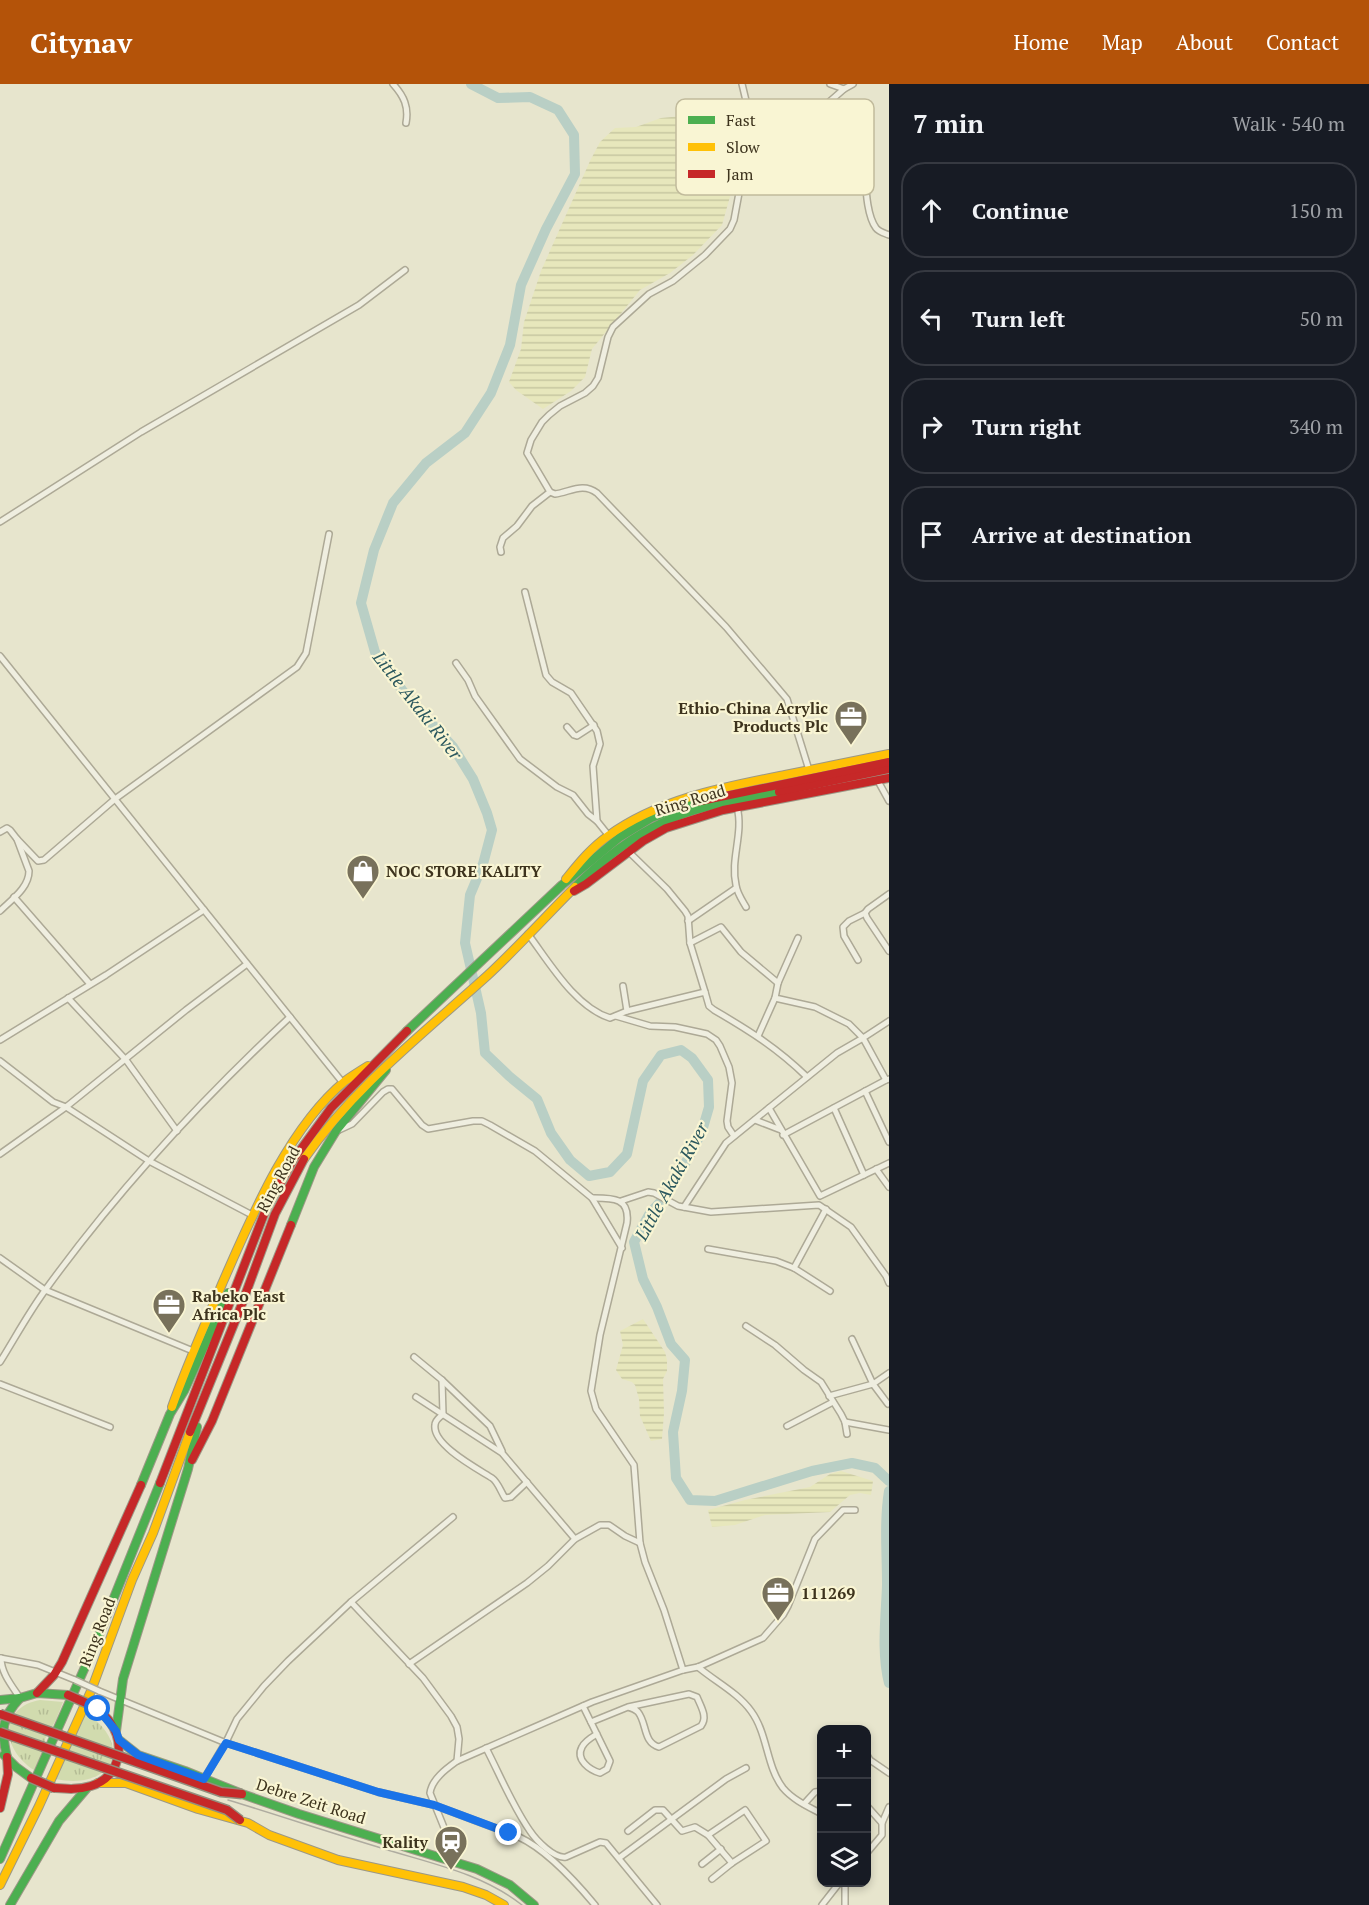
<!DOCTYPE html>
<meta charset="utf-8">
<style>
:root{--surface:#171b24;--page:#242831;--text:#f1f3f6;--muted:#9ea1a6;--line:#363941;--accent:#b45309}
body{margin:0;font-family:"PT Serif",serif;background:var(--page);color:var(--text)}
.controls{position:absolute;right:18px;bottom:18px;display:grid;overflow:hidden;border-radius:12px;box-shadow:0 3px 9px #0003}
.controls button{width:54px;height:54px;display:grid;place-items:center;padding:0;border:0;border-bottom:2px solid var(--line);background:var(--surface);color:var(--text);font:30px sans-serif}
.stop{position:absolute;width:18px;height:18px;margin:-14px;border:4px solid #1a73e8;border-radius:50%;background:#fff}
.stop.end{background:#1a73e8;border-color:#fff;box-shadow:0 2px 6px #0008}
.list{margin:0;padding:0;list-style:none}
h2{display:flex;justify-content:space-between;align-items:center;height:78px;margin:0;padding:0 24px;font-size:26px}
h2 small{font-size:20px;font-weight:400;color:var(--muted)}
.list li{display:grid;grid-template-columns:39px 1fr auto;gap:18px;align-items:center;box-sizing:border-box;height:96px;margin:0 12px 12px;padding:0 12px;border:2px solid var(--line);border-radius:24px}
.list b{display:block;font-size:22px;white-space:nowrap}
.list em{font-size:20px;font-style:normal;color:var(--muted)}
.icon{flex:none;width:33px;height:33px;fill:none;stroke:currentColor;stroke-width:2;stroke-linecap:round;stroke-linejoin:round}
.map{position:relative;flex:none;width:889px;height:1821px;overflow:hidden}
header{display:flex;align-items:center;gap:36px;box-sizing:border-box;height:84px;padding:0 30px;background:var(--accent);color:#fff}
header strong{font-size:28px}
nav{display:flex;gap:33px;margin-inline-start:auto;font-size:21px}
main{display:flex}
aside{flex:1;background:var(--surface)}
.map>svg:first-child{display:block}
</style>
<header>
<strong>Citynav</strong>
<nav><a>Home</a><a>Map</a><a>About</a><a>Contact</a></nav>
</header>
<main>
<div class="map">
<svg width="889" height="1821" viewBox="0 0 889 1821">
<defs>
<pattern id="farmland-rules" width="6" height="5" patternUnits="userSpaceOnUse" patternTransform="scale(1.5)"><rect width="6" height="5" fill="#e7e7bc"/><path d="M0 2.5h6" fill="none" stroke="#c7c7a1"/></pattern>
<pattern id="grass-tufts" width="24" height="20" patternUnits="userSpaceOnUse" patternTransform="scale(1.5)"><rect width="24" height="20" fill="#d1dbae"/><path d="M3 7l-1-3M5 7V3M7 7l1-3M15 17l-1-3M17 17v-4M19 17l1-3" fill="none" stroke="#b4bc95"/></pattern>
</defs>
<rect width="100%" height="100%" fill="#e7e5cd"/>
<!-- farmland -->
<g fill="url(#farmland-rules)">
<path d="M692,31L700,32L711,42L725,49L733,55L738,62L733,102L722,141L693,171L670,189L640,206L592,265L585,293L571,307L543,325L516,306L509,298L521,265L524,238L541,187L590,77L600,58L615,44L636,43L661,34Z"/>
<path d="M643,1235L665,1268L667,1276V1287L663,1295L664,1329L662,1355L651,1357L640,1332L639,1315L635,1301L632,1298L622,1295L616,1286L623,1261L620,1247Z"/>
<path d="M841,1387L873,1397L871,1411L860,1409L850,1411L830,1428L765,1431L735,1441L712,1443L708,1426L745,1416L810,1403L830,1390Z"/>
</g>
<!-- grass -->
<g fill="url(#grass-tufts)">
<path d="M40,1616L63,1618L56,1636L45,1655V1664L34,1686C0,1664 0,1623 40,1616Z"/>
<path d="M83,1627C135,1659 115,1707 55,1695Z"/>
</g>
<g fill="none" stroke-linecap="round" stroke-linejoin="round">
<!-- river -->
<g stroke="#b9cfc5" stroke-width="10">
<path d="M471,0L498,14L530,13L558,26L574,51L575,90L546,145L521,201L510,261L491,309L465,349L426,379L393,419L374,466L361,519L375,568L407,613L453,663L473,695L487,729L492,746L483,780L470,811L465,859L481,929L485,969L509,992L537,1015L551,1049L570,1076L589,1092L610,1088L627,1070L643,997L661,971L681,966L692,974L708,996L709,1023L702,1047L690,1071L666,1112L650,1129L634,1158L643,1195L657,1223L671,1260L685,1276L682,1307L673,1348L676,1394L690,1416L715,1417L812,1387L852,1379L875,1384L889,1397"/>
<path d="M889,1407C884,1438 887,1469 887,1501C886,1532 881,1568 889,1599"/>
</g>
<!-- street casing -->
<g stroke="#ada996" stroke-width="8">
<g id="street">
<path d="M393,0C404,12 409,23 406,39"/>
<path d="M742,0L748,25L756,41L747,54L744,82L734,136L730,145L705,171L673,197L649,210L613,243L608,253L598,294L593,302L585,309L560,322L549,331L542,338L531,356L527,369L550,408L555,410C570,408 583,398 597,409L726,543L787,615L809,686"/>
<path d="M830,0L844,5L853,0"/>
<path d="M756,41C761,50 772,56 781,58L789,53L844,5"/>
<path d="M865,91C866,106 867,132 876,144C879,148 884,149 889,151"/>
<path d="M0,438L141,348L359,221L405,186"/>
<path d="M501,468L500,463L503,454L517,442L532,422L550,408"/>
<path d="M525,508L546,591L552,598L571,609L597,647L600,660L593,682L597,737L609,752"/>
<path d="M0,572L343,999"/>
<path d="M456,579L468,596L475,612L520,675L557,703L573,711L588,730L597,737"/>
<path d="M567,643L574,651L577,652L594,641"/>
<path d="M878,697L889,717"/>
<path d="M737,723C744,749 730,775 736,801C737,809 742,816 746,823"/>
<path d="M0,748L7,744L10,746L17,755L29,787C29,804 11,816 0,827"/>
<path d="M17,755L38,777L44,776L115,715L297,583L306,569L329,450"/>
<path d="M628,767L667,805L685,827L688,832L690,859L705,908"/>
<path d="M889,810L868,825L865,829L867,834L889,867"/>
<path d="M14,813L90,900"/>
<path d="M688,837L736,804"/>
<path d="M528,850C549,878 575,923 610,934L627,927L705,908L709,922L714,926C750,947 777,964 807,993"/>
<path d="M798,854L778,899L775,914L815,923L849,940L863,954L889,937"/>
<path d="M690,859L721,843L741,868L778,899"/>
<path d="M858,876L844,852L843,843L849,837L865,829"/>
<path d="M623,902L627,927"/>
<path d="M68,914L126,976L177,1047"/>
<path d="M616,932L650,942L675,943L707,950L716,956L720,962L729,983L732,999L727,1037L728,1043L734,1052"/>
<path d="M758,952L775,914"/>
<path d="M0,956L106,891L204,826"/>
<path d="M0,977L53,1018L66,1023L149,1077L252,1131"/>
<path d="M889,995L886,996L863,954L837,969L769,1024L820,1112L889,1079"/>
<path d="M865,1007L889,1058"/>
<path d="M834,1024L864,1091"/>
<path d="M755,1036L781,1046"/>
<path d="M337,1047L352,1040L383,1008L388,1005H392L422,1041L428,1045L473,1037H482L490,1041L535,1067L592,1114C612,1114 630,1113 627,1139L600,1251L591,1307L596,1325L634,1381L640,1459L645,1478L664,1526L683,1586"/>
<path d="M783,1051L886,996"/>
<path d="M0,1070L66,1023L186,926L247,880"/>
<path d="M876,1085L889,1103"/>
<path d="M592,1114L622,1164"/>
<path d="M621,1117L648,1108L654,1109L678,1122L711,1128L819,1121L851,1143L886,1192L889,1199"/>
<path d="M684,1123L726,1059L769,1024"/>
<path d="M708,1165L776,1177L794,1184L830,1207"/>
<path d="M0,1174L45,1206L193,1267"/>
<path d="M794,1184L826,1125"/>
<path d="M746,1242L775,1261L804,1286L821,1298L841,1330L845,1338L847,1350"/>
<path d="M852,1255L873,1300L888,1320"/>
<path d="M414,1273L442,1296L490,1342L502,1367"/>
<path d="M0,1278C15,1254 29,1228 46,1205C118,1106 201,1016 290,933"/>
<path d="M442,1296L443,1330C439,1334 435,1336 435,1341C432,1361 478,1385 492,1394C498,1398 501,1408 505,1414L511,1413L527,1398"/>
<path d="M0,1300L110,1343"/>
<path d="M829,1312L873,1300L889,1289"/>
<path d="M416,1313L502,1369L575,1455"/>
<path d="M845,1338L889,1346"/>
<path d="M787,1342L833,1318"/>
<path d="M351,1518L423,1594L451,1632L457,1643L459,1655L457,1677"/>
<path d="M0,1574L38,1581L75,1596"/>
<path d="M1,1574C1,1589 12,1602 20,1614"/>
<path d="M409,1580L527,1499L548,1482L575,1455L600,1441H609L625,1452L640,1459"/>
<path d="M698,1583C716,1598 738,1609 751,1627C768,1650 766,1682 783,1704C793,1716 809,1723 822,1730"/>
<path d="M99,1607L226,1659L378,1708L434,1721L519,1753C547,1766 575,1797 595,1821"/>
<path d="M583,1622L610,1677L607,1685L600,1689C590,1686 575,1676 582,1663C585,1657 592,1653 597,1650"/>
<path d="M591,1638L628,1623L689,1610L697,1613C701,1623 708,1633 701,1642L659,1663C643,1659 647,1639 638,1628C635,1625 632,1624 628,1623"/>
<path d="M486,1664C500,1691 513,1723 530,1747C536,1756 554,1775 566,1773L600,1758L606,1759L657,1821"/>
<path d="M867,1671L870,1676L889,1689"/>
<path d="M204,1695L227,1656L237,1635L264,1602L288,1577L351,1518L453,1433"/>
<path d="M804,1720L815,1708L822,1707"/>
<path d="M866,1721L882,1739"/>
<path d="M628,1747L655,1726H663L682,1747L695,1743L708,1751L745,1726L766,1757L732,1779L712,1795"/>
<path d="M708,1751L732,1779"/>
<path d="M866,1770L882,1751V1739L889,1723"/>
<path d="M619,1774L726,1695L746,1684"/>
<path d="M450,1777L445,1746L430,1709C432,1695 446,1685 457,1677L592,1618L683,1586L698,1583L763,1554L783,1531L788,1522L815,1455L843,1426H855"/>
<path d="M702,1780L721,1765"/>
<path d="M845,1798V1821"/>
<path d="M822,1821L840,1798"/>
</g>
</g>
<!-- fast casing -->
<g stroke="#9c9886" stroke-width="10">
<g id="fast">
<path d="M575,803C601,777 631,753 664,738C696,722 744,715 779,708"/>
<path d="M407,947L562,801L620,753L651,734L696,718"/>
<path d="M291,1141L314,1083L336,1047L386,986"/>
<path d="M141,1401L170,1330L184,1307L228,1209"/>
<path d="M0,1616L20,1614L37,1609L68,1611"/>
<path d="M116,1647L123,1595L188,1385L197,1343"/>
<path d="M119,1656L138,1671L185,1687L242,1710L299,1730L477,1785L510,1801L534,1821"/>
<path d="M4,1671L16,1683L31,1694"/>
<path d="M7,1673C1,1647 1,1634 20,1614"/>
<path d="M0,1775L97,1556L160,1399"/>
<path d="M10,1821L59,1737L87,1704"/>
</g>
</g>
<!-- slow casing -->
<g stroke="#9c9886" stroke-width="10">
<g id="slow">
<path d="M566,795C579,779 591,764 608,752C659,715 724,703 785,691C820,684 854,677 889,670"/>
<path d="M304,1075C354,1003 424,949 488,891C518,863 546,832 575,803"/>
<path d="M172,1323C187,1281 205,1241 222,1200C251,1134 288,1044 345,997C352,992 360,987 368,982"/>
<path d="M98,1699H126L198,1725L248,1739L269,1751L338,1776L463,1803L486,1811L504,1821"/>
<path d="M0,1801L39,1722L91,1607L132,1496L153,1449L190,1348"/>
</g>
</g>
<!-- jam casing -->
<g stroke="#9c9886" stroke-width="10">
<g id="jam">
<path d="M779,708L889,685"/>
<path d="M696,718L889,678"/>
<path d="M574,807L586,800L643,757L666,744L723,726L889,694"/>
<path d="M190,1348L240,1225L275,1130L304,1075"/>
<path d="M192,1376L212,1337L291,1141"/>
<path d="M160,1399L266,1125L293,1076L331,1024L407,947"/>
<path d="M37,1609L54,1591L62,1578L141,1401"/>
<path d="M54,1704C67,1705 78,1706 91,1702C120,1693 126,1661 110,1638C106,1632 99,1627 93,1622"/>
<path d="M0,1724L8,1690L7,1673"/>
</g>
</g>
<!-- street -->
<use href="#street" stroke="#efeee0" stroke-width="5"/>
<!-- fast -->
<use href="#fast" stroke="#4caf50" stroke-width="8"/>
<!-- slow -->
<use href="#slow" stroke="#ffc107" stroke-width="8"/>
<!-- jam -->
<use href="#jam" stroke="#c62828" stroke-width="8"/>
<!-- tram -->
<path stroke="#afaca0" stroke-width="1.5" d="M228,1716C278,1731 328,1748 378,1763C428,1779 480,1788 522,1821"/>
<!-- street-bridge casing -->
<g stroke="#ada996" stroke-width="8" stroke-linecap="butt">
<path id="street-bridge" d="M75,1596L99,1607"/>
</g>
<!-- jam-bridge casing -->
<g stroke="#928e7d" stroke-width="11" stroke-linecap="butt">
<g id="jam-bridge">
<path d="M68,1611L93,1622"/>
<path d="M0,1630L221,1708L242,1710"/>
<path d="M0,1648L227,1726L240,1736"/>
<path d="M31,1694L54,1704"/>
</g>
</g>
<!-- street-bridge -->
<use href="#street-bridge" stroke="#efeee0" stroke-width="5"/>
<!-- jam-bridge -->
<use href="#jam-bridge" stroke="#c62828" stroke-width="8"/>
</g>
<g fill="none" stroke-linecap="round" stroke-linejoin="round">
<!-- route -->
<path stroke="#1a73e8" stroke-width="8" d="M98,1625L116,1647L119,1656L138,1671L204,1695L226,1659L378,1708L434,1721L509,1749"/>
</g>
<!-- icons -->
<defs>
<g id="office-pin" transform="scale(1.725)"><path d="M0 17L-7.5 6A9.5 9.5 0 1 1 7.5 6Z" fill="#78715b" stroke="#f9f5d3"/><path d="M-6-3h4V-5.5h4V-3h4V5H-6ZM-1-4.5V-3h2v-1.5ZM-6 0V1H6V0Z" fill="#fff"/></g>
<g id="shop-pin" transform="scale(1.725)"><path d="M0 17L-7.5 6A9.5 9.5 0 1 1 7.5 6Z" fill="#78715b" stroke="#f9f5d3"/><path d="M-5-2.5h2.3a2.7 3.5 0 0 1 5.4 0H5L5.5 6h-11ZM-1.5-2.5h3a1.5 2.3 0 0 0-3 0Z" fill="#fff"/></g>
<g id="station-pin" transform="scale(1.725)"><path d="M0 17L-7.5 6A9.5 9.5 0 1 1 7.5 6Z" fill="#78715b" stroke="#f9f5d3"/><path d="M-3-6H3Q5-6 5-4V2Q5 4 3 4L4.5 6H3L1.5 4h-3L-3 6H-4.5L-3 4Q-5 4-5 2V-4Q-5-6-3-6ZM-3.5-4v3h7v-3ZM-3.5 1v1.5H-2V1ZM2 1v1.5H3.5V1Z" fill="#fff"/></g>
</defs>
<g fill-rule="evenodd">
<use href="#office-pin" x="851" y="633"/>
<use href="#shop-pin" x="363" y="787"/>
<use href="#office-pin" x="169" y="1221"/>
<use href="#office-pin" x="778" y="1509"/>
<use href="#station-pin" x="451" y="1758"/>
</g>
<g text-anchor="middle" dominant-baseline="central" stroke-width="4.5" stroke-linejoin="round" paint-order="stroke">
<!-- poi labels -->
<g font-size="16" font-weight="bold" fill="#3d331d" stroke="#f9f5d3" text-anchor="start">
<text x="828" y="624" text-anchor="end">Ethio-China Acrylic<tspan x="828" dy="18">Products Plc</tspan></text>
<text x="386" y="787">NOC STORE KALITY</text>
<text x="192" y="1212">Rabeko East<tspan x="192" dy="18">Africa Plc</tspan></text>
<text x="801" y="1509">111269</text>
<text x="428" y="1758" text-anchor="end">Kality</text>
</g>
<!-- street labels -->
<g font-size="16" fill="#3d331d" stroke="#f9f5d3">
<text transform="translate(690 716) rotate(-17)">Ring Road</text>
<text transform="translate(278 1095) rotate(-62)">Ring Road</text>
<text transform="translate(97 1548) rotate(-69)">Ring Road</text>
<text transform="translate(311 1717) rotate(18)">Debre Zeit Road</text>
</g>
<!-- water labels -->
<g font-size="18" font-style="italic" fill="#2b585e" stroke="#f9f5d3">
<text transform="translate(418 621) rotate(52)">Little Akaki River</text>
<text transform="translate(671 1097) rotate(-61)">Little Akaki River</text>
</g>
</g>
<!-- legend -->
<rect x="676" y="15" width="198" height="96" rx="9" fill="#f9f5d3" stroke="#c1bb9c" stroke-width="1.5"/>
<rect x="688" y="32" width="27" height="8" fill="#4caf50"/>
<rect x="688" y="59" width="27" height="8" fill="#ffc107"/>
<rect x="688" y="86" width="27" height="8" fill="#c62828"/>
<g font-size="16" fill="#3d331d">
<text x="726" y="42">Fast</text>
<text x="726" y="69">Slow</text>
<text x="726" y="96">Jam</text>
</g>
</svg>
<div class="controls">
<button>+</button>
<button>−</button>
<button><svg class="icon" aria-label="layers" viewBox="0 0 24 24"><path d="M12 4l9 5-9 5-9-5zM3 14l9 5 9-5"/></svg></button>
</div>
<div class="stop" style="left:98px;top:1625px"></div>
<div class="stop end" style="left:509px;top:1749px"></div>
</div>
<aside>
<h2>7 min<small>Walk · 540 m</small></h2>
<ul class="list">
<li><svg class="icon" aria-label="ahead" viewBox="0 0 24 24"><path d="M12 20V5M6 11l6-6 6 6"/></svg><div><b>Continue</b></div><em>150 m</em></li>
<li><svg class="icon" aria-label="left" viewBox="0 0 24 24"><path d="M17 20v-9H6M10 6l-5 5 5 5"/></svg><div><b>Turn left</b></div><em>50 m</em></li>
<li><svg class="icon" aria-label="right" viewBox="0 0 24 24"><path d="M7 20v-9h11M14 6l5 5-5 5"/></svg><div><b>Turn right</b></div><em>340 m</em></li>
<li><svg class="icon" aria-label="arrive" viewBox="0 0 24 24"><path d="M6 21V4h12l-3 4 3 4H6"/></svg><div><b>Arrive at destination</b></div></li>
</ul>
</aside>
</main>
